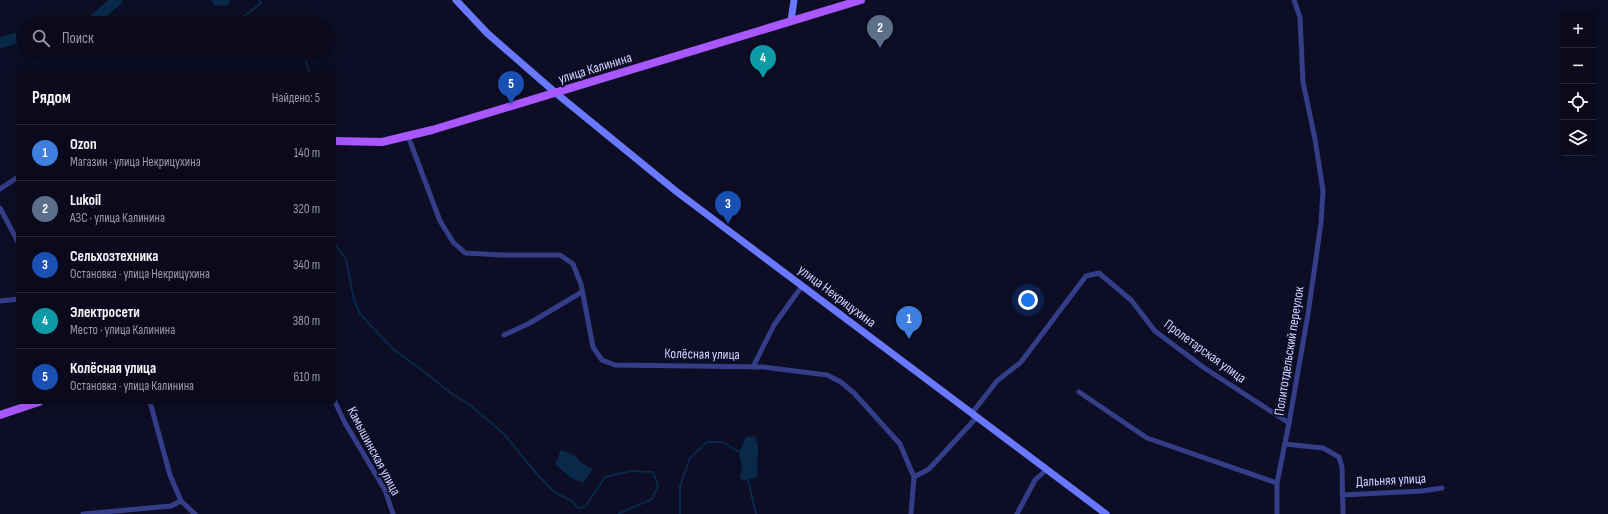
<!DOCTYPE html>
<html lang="ru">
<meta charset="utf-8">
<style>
:root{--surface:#0a0a1c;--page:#131325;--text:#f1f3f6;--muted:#999aa3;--line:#2a2b3b;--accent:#2563eb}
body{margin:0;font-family:"Sofia Sans Condensed",sans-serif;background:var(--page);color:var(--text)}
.controls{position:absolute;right:12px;top:12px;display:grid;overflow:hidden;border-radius:4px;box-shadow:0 4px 16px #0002}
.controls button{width:36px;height:36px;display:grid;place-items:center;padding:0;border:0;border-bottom:1px solid var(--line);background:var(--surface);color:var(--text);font:20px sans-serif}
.you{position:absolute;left:1028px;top:300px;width:14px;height:14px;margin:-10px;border:3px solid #fff;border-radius:50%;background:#1a73e8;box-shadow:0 0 0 6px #1a73e833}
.badge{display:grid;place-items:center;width:26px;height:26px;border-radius:50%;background:var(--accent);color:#fff;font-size:13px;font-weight:700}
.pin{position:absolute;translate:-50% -33px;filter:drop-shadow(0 1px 2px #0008)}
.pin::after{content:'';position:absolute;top:21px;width:14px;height:12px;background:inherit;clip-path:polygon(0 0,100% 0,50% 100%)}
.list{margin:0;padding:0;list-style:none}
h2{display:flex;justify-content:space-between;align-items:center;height:52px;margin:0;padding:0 16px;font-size:17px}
h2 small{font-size:13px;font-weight:400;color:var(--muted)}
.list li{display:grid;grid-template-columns:26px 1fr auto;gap:12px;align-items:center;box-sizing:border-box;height:56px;padding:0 16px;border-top:1px solid var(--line)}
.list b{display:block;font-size:15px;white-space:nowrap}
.list p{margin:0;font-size:13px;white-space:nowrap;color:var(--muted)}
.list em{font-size:13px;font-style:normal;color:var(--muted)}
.icon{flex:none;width:22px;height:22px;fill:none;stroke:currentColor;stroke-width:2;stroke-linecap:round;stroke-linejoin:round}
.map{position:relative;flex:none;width:1608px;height:514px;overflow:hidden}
.search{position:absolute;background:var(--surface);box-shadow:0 4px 16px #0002;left:16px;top:16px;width:320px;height:44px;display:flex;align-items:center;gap:10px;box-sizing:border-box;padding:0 14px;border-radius:22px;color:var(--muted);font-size:15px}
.panel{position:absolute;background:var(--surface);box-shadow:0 4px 16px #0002;left:16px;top:72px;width:320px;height:332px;border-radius:4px}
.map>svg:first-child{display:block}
</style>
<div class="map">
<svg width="1608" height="514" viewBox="0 0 1608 514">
<rect width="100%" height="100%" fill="#0d0d25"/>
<!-- water -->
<g fill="#082949">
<path d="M755,436L758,448L757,477L743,481L740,477L742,467L739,452L746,437Z"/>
<path d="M561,450L574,455L580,462L593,469L583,483L571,478L555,464Z"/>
</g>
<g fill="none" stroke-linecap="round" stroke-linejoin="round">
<!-- stream -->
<g stroke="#082949" stroke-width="2">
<path d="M235,23L261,3L259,0"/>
<path d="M290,53L305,59L309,70L308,74"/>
<path d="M334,243L346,259L354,300L360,314L394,350L418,367L452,394L469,404L504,434L535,472L554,492L572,501L578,508L585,507L605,477L631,471L653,472L658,486L652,499L618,514"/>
<path d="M748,480L756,514"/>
<path d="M680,514V486L690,458L707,442H722L739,452"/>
</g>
<!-- river -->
<g stroke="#082949" stroke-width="11">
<path d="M217,0H225"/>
<path d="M90,23L117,0"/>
<path d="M0,43L23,36"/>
</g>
<!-- street -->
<g stroke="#343d88" stroke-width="5">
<path d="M408,136L440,221L453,242L465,253L502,255H560L573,264L581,284L593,347L602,360L615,365L763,367L827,375L841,382L854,393L900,444L914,477L911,514"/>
<path d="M0,189L18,177"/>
<path d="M0,208L18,242"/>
<path d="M0,301L18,299"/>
<path d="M504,335L528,324L582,292"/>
<path d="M753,367L774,325L802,286"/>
<path d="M1079,392L1147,438L1277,483"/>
<path d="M334,400L345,423L385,490L393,514"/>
<path d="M150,402L170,475L181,501L195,514"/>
<path d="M972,413L997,381L1021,362L1086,276L1099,273L1131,300L1155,331L1203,367L1289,423"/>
<path d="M1285,444L1323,448L1339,457L1342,467L1343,514"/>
<path d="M914,477L929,469L977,417"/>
<path d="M1342,495L1422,491L1442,488"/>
<path d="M83,514L171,506L181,501"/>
<path d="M1017,514L1035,480L1047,469"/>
<path d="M1277,514V483L1289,423L1308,314L1321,223L1323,191L1315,139L1303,82L1300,17L1294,0"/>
</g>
<!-- secondary -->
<g stroke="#6879ff" stroke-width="7">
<path d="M456,0L487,33L557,94L677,192L1106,514"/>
<path d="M791,21L794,0"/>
</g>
<!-- primary -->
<g stroke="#a958ff" stroke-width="8">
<path d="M334,141L382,142L432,130L861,0"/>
<path d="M0,415L39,402"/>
</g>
</g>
<g text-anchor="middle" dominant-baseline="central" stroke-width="4" stroke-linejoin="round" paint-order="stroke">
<!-- street labels -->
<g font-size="14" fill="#d1d2ff" stroke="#0d0d25">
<text transform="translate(595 68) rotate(-17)">улица Калинина</text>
<text transform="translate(837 296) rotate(37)">улица Некрицухина</text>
<text transform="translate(1205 351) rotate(36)">Пролетарская улица</text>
<text transform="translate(1289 351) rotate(-81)">Политотдельский переулок</text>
<text transform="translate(702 354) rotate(1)">Колёсная улица</text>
<text transform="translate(374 451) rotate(62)">Камышинская улица</text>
<text transform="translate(1391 480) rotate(-3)">Дальняя улица</text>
</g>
</g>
</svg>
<div class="controls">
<button>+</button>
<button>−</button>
<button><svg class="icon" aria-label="locate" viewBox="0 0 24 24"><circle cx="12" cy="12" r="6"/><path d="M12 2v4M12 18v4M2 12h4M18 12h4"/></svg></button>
<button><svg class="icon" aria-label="layers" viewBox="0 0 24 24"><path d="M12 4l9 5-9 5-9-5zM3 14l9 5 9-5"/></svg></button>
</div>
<div class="you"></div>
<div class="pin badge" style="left:909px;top:339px;background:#3f7fe0">1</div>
<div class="pin badge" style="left:880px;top:48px;background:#5c6f8a">2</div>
<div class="pin badge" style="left:728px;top:224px;background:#1a4fb4">3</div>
<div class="pin badge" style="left:763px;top:78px;background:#0f9aa8">4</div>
<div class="pin badge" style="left:511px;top:104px;background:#1a4fb4">5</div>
<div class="search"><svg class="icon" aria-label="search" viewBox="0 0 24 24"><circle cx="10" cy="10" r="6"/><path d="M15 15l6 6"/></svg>Поиск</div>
<section class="panel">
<h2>Рядом<small>Найдено: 5</small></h2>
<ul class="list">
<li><span class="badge" style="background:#3f7fe0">1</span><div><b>Ozon</b><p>Магазин · улица Некрицухина</p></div><em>140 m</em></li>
<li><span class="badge" style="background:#5c6f8a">2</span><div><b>Lukoil</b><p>АЗС · улица Калинина</p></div><em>320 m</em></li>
<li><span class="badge" style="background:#1a4fb4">3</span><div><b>Сельхозтехника</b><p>Остановка · улица Некрицухина</p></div><em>340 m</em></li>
<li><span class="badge" style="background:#0f9aa8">4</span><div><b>Электросети</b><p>Место · улица Калинина</p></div><em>380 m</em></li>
<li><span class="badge" style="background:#1a4fb4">5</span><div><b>Колёсная улица</b><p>Остановка · улица Калинина</p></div><em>610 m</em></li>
</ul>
</section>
</div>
